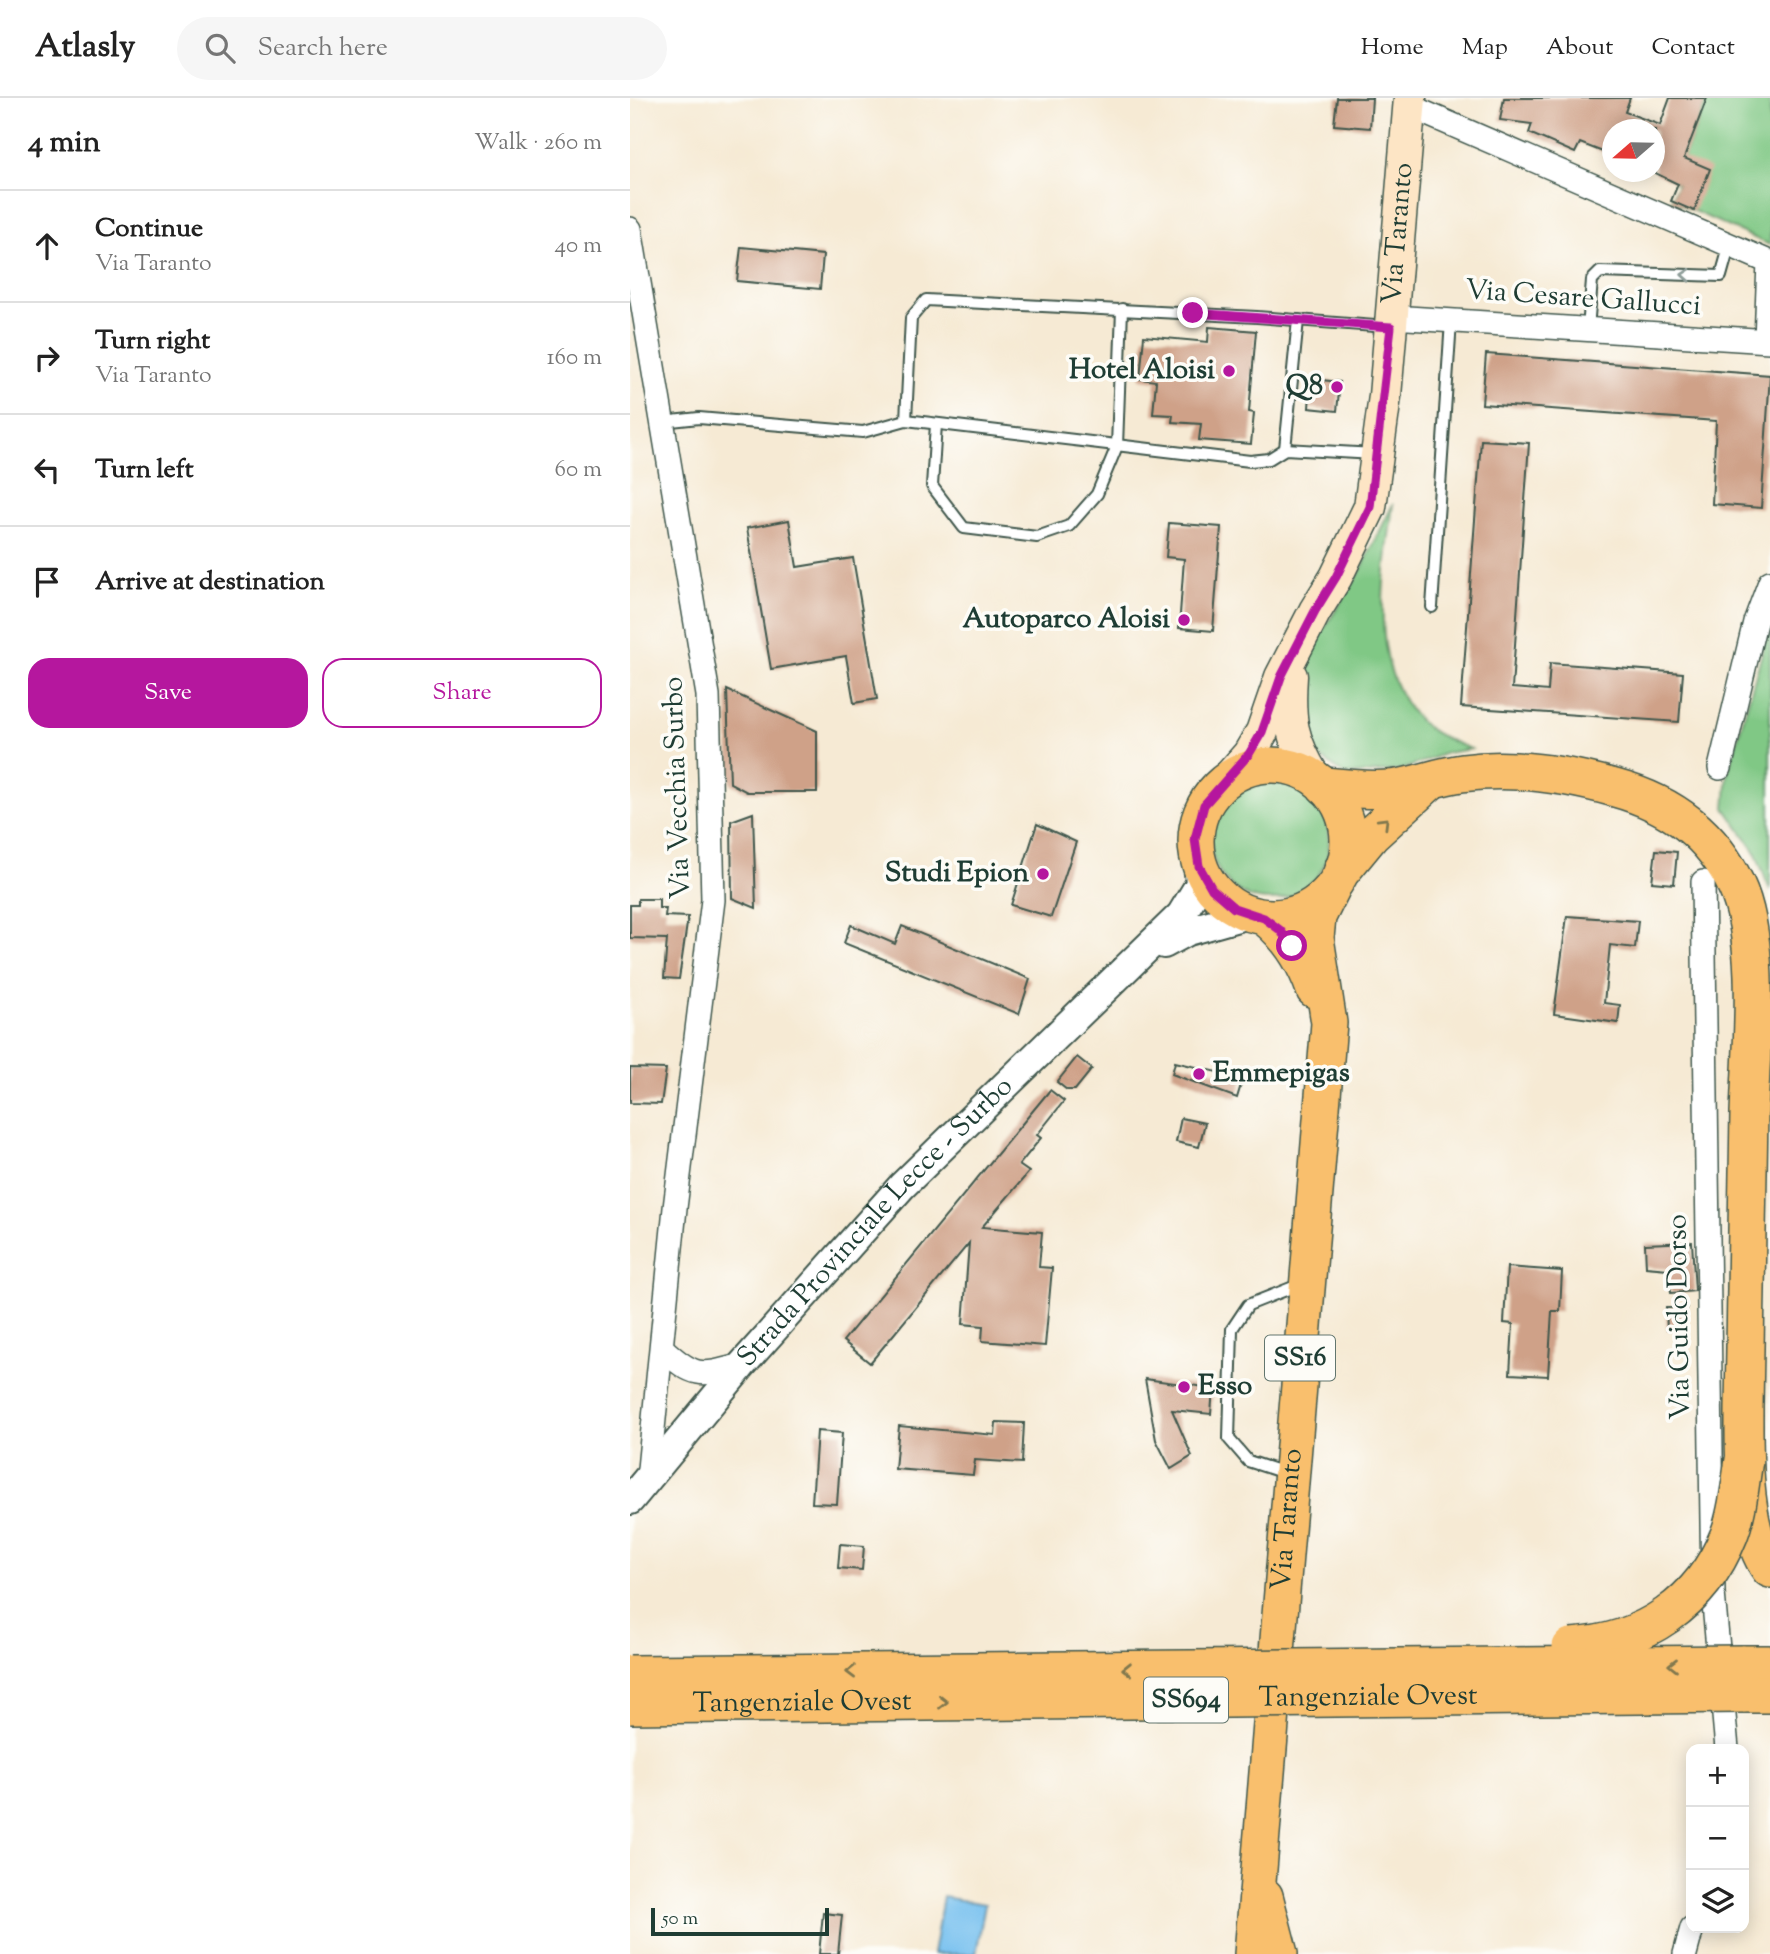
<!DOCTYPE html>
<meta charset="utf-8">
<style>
:root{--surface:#fff;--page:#f6f6f6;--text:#222;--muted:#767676;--line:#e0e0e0;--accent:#b5179e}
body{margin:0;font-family:"Sorts Mill Goudy",serif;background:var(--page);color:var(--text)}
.controls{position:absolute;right:21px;bottom:21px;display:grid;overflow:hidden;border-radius:14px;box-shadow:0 4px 18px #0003}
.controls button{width:63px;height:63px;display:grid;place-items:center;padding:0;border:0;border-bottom:2px solid var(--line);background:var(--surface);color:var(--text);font:35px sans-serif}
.compass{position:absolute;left:972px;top:21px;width:63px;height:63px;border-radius:50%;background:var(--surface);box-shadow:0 4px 18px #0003;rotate:250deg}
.scale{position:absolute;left:21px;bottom:18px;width:178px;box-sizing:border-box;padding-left:7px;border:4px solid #1f3d34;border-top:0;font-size:19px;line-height:24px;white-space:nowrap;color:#1f3d34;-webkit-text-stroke:5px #fdfcf7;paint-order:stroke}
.stop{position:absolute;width:21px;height:21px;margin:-16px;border:5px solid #b5179e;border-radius:50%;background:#fff}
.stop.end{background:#b5179e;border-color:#fff;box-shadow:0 2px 7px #0008}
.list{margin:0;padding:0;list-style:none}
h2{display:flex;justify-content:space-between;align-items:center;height:91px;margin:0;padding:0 28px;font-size:30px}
h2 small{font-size:23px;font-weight:400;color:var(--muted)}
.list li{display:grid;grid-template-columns:46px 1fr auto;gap:21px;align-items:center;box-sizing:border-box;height:112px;padding:0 28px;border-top:2px solid var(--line)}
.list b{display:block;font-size:26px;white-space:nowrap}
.list p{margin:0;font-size:23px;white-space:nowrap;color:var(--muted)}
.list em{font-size:23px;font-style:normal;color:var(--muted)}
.actions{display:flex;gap:14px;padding:21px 28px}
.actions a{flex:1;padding:16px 0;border:2px solid var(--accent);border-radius:21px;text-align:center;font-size:24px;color:var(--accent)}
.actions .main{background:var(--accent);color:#fff}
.icon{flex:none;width:38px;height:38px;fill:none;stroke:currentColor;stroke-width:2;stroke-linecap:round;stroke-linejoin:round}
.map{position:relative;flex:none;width:1140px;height:1856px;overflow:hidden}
header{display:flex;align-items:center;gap:42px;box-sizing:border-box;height:98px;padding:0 35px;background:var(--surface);border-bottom:2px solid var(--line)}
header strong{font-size:33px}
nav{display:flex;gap:38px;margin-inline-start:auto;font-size:24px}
.search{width:490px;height:63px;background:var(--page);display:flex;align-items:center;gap:18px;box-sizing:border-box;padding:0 24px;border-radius:38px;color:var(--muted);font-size:26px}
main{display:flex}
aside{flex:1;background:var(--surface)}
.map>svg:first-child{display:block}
</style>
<header>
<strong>Atlasly</strong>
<div class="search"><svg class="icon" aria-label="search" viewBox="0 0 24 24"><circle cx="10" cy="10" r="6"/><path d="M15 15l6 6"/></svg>Search here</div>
<nav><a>Home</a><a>Map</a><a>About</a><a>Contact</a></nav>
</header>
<main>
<aside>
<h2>4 min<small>Walk · 260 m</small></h2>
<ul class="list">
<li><svg class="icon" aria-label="ahead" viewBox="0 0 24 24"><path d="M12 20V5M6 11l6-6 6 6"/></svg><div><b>Continue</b><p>Via Taranto</p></div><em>40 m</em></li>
<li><svg class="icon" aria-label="right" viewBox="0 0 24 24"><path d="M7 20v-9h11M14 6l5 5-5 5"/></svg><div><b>Turn right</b><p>Via Taranto</p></div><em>160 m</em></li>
<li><svg class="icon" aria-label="left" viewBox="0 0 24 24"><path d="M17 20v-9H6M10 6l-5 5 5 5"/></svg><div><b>Turn left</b></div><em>60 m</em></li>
<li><svg class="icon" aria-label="arrive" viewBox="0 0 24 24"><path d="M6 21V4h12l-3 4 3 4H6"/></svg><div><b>Arrive at destination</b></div></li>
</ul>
<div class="actions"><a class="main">Save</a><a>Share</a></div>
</aside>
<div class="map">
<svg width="1140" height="1856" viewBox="0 0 1140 1856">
<rect width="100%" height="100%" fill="#fdfcf7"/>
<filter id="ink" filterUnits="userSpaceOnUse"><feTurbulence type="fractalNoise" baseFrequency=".0143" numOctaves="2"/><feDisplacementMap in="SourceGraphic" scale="14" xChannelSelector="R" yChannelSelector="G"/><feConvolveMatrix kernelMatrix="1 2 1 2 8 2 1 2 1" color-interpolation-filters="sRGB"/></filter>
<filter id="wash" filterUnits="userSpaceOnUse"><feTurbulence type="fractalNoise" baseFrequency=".00686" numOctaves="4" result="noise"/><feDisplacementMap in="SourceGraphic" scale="28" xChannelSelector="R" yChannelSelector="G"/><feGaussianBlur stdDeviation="1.57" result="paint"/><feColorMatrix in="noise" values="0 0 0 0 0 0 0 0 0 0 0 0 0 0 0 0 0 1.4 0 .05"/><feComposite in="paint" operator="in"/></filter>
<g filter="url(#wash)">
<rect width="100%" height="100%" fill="#f6ead4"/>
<!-- green -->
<g fill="#80c885" stroke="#50825c" stroke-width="2">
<path d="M1061,0H1140V147L1041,103L1048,86L1044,84L1075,6Z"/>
<path d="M763,406C755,476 735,566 790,623C804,637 824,644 841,651L816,655L771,672L715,677L686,656L666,605L670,585L688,540L729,476Z"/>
<path d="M1140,527V793L1125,753L1095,710L1098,675Z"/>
<circle cx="640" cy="743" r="59"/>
</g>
<!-- water -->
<path fill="#76c0ef" stroke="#4a7e92" stroke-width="2" d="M313,1799L355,1806L346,1856H303Z"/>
<g id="blocks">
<!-- building -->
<g fill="#cfa188">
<path d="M707,0H742L740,30L704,27Z"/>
<path d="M874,0H1000L995,14L1030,27L1040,0H1077L1054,60L1080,71L1064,113L1041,103L1048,86L1025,75V32H983V58L950,45L945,55L899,35L902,26L870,22Z"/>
<path d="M111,149L193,157L190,191L107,183Z"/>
<path d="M579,229L626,233L619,314L624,315L621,346L569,342L571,326L542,324L543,317L523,316L526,283L510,281L514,238L578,244Z"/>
<path d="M856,256L1140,277L1131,410L1082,406L1086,323L852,306Z"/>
<path d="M681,281L710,284L707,313L679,310Z"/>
<path d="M851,342L899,345L882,590L918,593L920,565L1053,575L1049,624L831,609Z"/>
<path d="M159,422L167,469L223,460L247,601L224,605L216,558L141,571L117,430Z"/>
<path d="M539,425L591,429L583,533L549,530L554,461L536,459Z"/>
<path d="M97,592L187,633V694H117L100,685Z"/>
<path d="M123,715L126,810L102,800L101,723Z"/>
<path d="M407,726L446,744L421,819L381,807Z"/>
<path d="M1026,752L1047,754L1044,786L1022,784Z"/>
<path d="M8,801H29V810H36L35,818L58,819L49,881L34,880L37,841L0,840V807H8Z"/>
<path d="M937,818L1008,823L1005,850L980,847L974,905L990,907L988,925L924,916Z"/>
<path d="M221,827L265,846L272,828L400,881L389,916L214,845Z"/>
<path d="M447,959L462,971L445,992H437L427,984Z"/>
<path d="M545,964L613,980L607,1000L542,976Z"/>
<path d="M0,970L36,971L31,1006L0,1005Z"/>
<path d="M420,992L434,1003L407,1037L411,1040L389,1067L399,1074L352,1129L412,1134L409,1169L422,1170L415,1248L352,1243L353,1228L333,1226L339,1145L240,1265L213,1243Z"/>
<path d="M551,1020L575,1025L569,1049L546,1044Z"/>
<path d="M1062,1144L1065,1193L1041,1195L1038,1171L1016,1169L1015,1146Z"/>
<path d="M877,1169L932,1173L930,1213H922L918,1278L880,1276L883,1226L874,1225Z"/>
<path d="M1036,1210H1057V1232H1037Z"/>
<path d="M515,1281L583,1290L581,1316L542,1312L562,1358L541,1371L526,1342Z"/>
<path d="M366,1324L394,1325L392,1365L345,1362L343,1377L265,1371L269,1328L365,1337Z"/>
<path d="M187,1333L212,1335L207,1406L182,1405Z"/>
<path d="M210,1446L234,1448L232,1472L208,1470Z"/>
<path d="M193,1815L212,1817L208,1856H189Z"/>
</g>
</g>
</g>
<g filter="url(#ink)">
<use href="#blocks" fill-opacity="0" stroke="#3f574c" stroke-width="2"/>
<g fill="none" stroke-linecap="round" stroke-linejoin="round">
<!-- service casing -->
<g stroke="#3f574c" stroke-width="14">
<g id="service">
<path d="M958,231L962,182L970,174L1091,178L1100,146"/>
<path d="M276,322L281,220L296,202L627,219L758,229"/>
<path d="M32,324L69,320L233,334L276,322L620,363L639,361L655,351L745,356"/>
<path d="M306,326L302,388L334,430L407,439L439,428L467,396L487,348L492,211"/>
<path d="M655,351L668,222"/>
<path d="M802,509L821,223"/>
<path d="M658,1376L618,1363L599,1341L602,1231L618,1207L671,1186"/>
</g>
</g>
<!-- minor casing -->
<g stroke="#3f574c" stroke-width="26">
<g id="minor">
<path d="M779,8L1139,164L1136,242"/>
<path d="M0,131L78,597L83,802L45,1110L18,1381"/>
<path d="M762,219L1140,243"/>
<path d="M1090,670L1125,524L1140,484"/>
<path d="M1073,784L1083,1495L1097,1651"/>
<path d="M32,1250C65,1281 71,1278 112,1267"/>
<path d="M1055,1856L1062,1830"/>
</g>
</g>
<!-- tertiary casing -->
<g stroke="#3f574c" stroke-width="32">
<g id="tertiary">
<path d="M534,846L558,833L618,816"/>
<path id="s1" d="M0,1402L112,1267L272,1088L551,817L570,786L568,762"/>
</g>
</g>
<!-- secondary casing -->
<g stroke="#3f574c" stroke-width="35">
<g id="secondary">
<path d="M661,578C658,622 661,641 684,679"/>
<path id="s2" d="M597,681L619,656L632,634L651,579L685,513L706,479L740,409L755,298L780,0"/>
</g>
</g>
<!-- primary casing -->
<g stroke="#3f574c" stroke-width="38">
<g id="primary">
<circle cx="642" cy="743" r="76"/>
<path d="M634,819C659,839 674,863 684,892"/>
<path d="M635,1798L650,1856"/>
<path id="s3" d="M622,1856L699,925L686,840L688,819L702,791"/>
</g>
</g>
<!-- trunk casing -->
<g stroke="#3f574c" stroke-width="40">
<g id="trunk">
<path d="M695,688C716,690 738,693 759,691C783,689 807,678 832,675C881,668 938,677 985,690C1040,705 1082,735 1106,787C1133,843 1121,953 1119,1015C1117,1113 1115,1211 1114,1309C1114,1354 1112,1433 1140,1471"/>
<path d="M713,771L741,737L798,685"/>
<path d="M1111,1566H1140"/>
<path d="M1113,1596H1140"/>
</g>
</g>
<!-- service -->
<use href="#service" stroke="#fff" stroke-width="10"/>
<!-- minor -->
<use href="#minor" stroke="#fff" stroke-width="23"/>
<!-- tertiary -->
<use href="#tertiary" stroke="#fff" stroke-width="28"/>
<!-- secondary -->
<use href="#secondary" stroke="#fde5c5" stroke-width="32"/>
<!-- primary -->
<use href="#primary" stroke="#f9bf6d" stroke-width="35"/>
<!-- trunk -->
<use href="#trunk" stroke="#f9bf6d" stroke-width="37"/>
<!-- trunk-bridge casing -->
<g stroke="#3f574c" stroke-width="40" stroke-linecap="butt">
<g id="trunk-bridge">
<path d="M941,1549C1014,1545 1072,1505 1099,1437C1108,1414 1110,1386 1114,1362"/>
<path d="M0,1576L1111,1566"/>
<path id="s4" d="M0,1607L1113,1596"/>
</g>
</g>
<!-- trunk-bridge -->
<use href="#trunk-bridge" stroke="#f9bf6d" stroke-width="37"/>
</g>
<!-- one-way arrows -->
<defs><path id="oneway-chevron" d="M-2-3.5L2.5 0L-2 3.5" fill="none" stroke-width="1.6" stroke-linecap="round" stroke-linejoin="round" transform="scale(1.75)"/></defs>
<use stroke="#8f9e9a" href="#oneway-chevron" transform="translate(1056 177) rotate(-176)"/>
<g stroke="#81784e">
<use href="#oneway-chevron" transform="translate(754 724) rotate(-45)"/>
<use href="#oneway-chevron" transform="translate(1043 1567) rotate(180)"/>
<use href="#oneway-chevron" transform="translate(497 1571) rotate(179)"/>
<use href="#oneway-chevron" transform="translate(221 1574) rotate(179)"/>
<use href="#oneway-chevron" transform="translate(313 1604)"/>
</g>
</g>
<g fill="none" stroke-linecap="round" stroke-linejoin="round" filter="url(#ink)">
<!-- route -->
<path stroke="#b5179e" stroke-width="9" d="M563,215L761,229L740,409L706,479L685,513L651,579L632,634L619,656L574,707L565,741L569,768L582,791L604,810L634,820L650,832L662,848"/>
</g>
<!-- markers -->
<g fill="#b5179e" stroke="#fdfcf7" stroke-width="2.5">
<circle cx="599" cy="273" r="7"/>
<circle cx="707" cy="289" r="7"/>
<circle cx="554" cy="522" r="7"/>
<circle cx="413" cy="776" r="7"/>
<circle cx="569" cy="976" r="7"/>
<circle cx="554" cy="1289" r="7"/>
</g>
<g text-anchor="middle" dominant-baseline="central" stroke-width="7" stroke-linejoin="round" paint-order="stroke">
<!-- shield labels -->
<g fill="#fdfcf7" stroke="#62766e" stroke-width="2">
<rect x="635" y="1237.5" width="70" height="45" rx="5"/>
<rect x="514" y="1579.5" width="84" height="45" rx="5"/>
</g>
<g font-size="26" font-weight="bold" fill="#1f3d34">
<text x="670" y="1260">SS16</text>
<text x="556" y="1602">SS694</text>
</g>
<!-- street labels -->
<g font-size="28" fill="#1f3d34" stroke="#fdfcf7">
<text stroke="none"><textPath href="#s2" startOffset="584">Via Taranto</textPath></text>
<text transform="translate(953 201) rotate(4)">Via Cesare Gallucci</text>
<text transform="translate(48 690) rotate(-92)">Via Vecchia Surbo</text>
<text stroke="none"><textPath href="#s1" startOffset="371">Strada Provinciale Lecce - Surbo</textPath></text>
<text transform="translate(1050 1219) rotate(-91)">Via Guido Dorso</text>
<text stroke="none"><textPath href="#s3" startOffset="436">Via Taranto</textPath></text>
<text stroke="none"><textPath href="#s4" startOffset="738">Tangenziale Ovest</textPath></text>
<text stroke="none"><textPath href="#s4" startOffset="172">Tangenziale Ovest</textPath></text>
</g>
<!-- poi labels -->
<g font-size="28" font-weight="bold" fill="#1f3d34" stroke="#fdfcf7" text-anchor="end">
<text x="585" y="273">Hotel Aloisi</text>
<text x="693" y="289">Q8</text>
<text x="540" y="522">Autoparco Aloisi</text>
<text x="399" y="776">Studi Epion</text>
<text x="583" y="976" text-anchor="start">Emmepigas</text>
<text x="568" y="1289" text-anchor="start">Esso</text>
</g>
</g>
</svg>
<div class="controls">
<button>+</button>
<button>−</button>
<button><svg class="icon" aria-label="layers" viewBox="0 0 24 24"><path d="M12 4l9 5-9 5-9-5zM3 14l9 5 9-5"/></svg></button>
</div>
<svg class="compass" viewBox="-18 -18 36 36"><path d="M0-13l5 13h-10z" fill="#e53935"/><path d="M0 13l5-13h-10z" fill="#767676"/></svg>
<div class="scale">50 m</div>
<div class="stop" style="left:662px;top:848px"></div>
<div class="stop end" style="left:563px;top:215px"></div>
</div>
</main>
